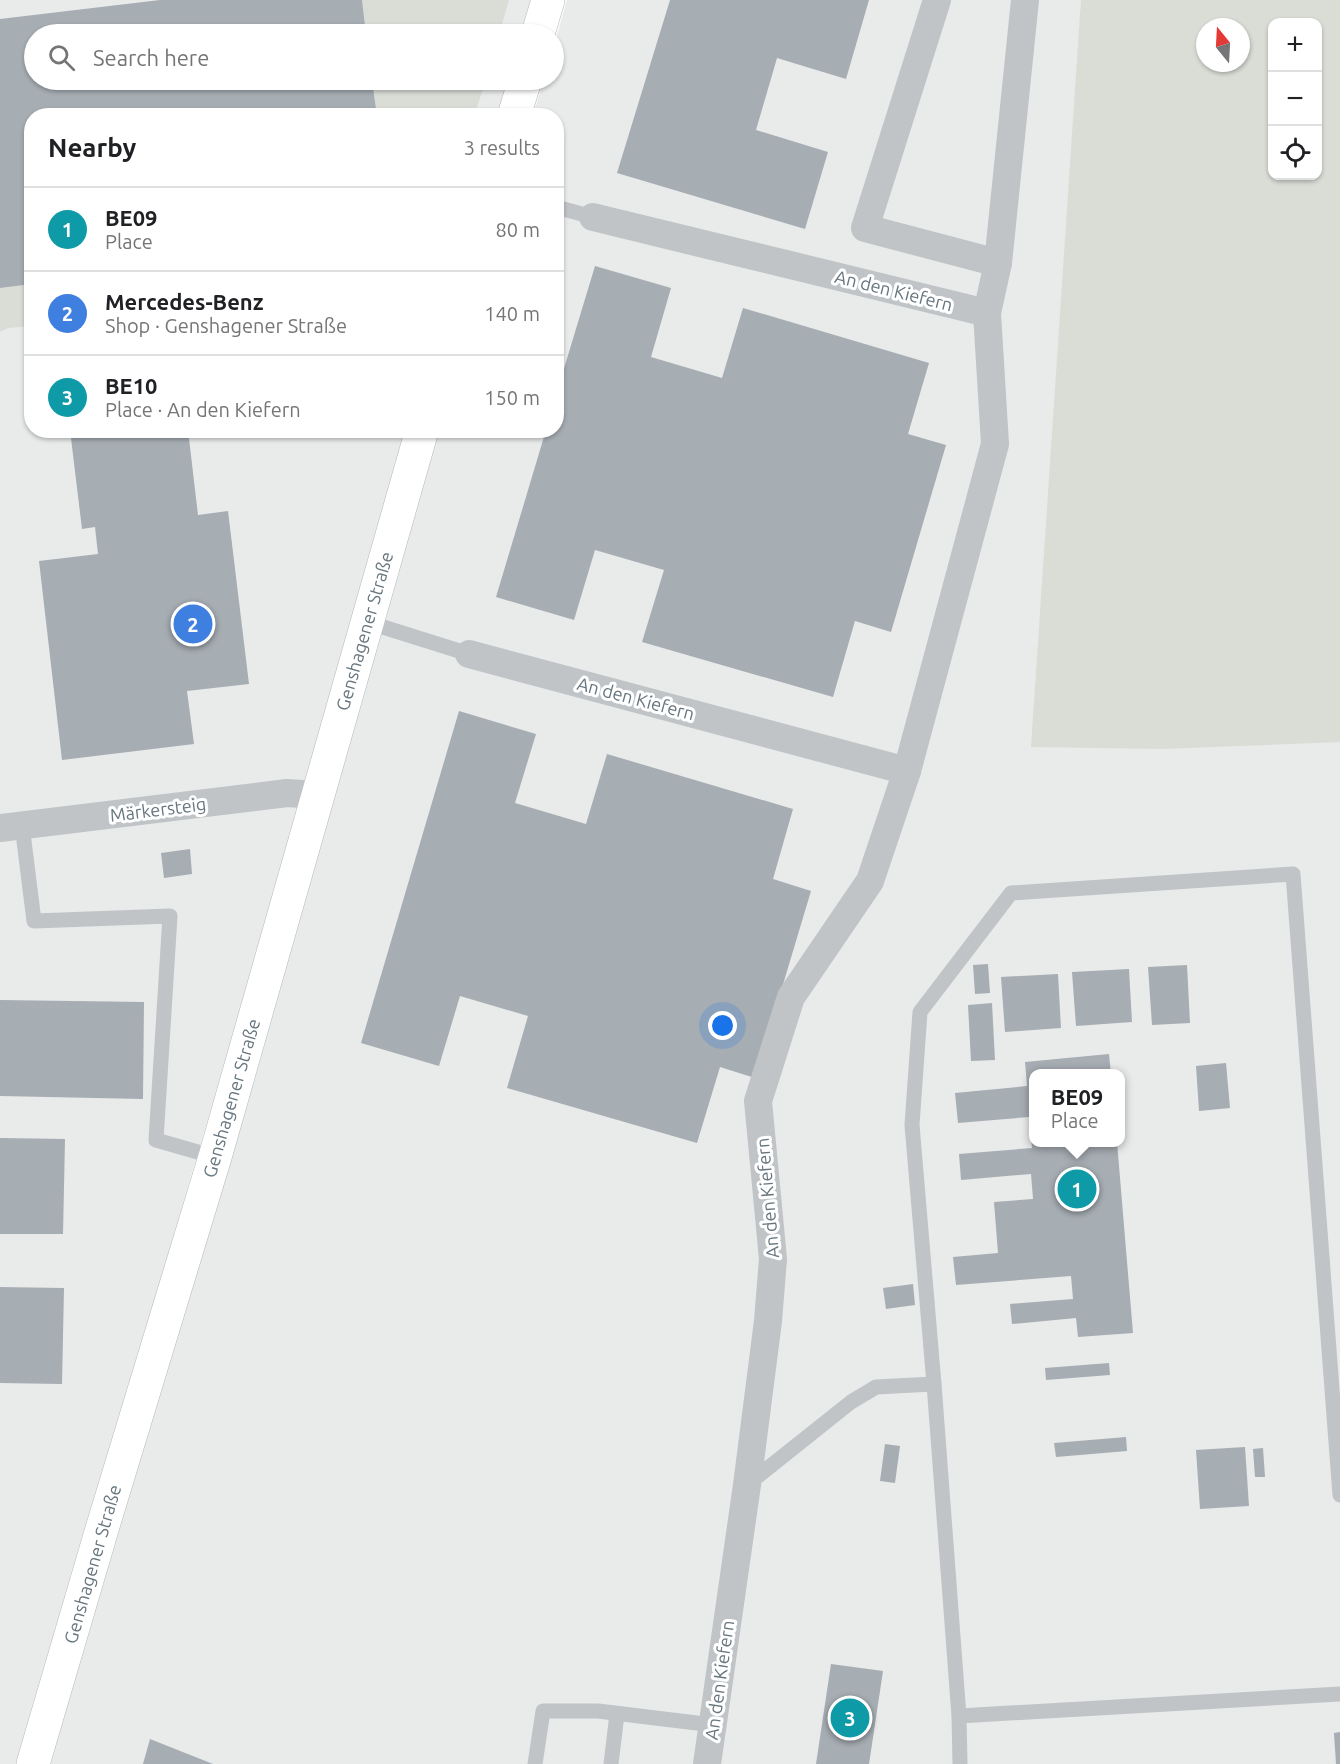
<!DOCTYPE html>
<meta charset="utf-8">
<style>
:root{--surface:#fff;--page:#f2f2f2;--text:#202124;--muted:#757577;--line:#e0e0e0;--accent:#d2573c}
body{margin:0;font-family:Ubuntu,sans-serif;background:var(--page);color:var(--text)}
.controls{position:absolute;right:18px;top:18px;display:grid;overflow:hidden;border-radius:12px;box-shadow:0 2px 4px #0004}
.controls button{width:54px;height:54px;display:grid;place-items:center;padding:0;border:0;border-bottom:2px solid var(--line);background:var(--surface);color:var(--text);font:30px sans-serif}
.compass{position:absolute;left:1196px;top:18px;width:54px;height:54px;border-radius:50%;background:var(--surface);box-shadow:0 2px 4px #0004;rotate:342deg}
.you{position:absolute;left:723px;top:1026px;width:21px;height:21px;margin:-15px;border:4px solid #fff;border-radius:50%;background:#1a73e8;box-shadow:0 0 0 9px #1a73e833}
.badge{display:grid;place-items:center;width:39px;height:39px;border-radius:50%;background:var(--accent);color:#fff;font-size:20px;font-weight:700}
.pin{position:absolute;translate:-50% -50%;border:3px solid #fff;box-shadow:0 2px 6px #0006}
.popup{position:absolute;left:1029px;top:1069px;width:96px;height:78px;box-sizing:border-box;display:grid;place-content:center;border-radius:12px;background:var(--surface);filter:drop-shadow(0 2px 4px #0005);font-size:20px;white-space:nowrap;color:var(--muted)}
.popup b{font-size:22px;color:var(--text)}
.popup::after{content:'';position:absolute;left:50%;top:100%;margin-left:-12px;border:12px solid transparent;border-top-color:var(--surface)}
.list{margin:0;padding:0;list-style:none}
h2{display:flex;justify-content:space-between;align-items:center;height:78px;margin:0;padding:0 24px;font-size:26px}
h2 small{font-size:20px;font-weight:400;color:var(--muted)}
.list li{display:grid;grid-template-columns:39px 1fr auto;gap:18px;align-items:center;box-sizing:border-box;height:84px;padding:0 24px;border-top:2px solid var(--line)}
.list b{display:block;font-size:22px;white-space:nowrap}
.list p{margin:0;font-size:20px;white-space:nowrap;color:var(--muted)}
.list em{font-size:20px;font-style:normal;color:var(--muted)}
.icon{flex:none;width:33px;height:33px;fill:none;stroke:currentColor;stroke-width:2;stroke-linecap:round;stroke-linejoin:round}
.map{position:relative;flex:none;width:1340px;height:1764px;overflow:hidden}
.search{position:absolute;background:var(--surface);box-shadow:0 2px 4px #0004;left:24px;top:24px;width:540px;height:66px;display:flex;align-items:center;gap:15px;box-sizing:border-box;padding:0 21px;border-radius:33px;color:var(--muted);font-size:22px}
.panel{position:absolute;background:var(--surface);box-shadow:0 2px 4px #0004;left:24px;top:108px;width:540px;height:330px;border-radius:24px}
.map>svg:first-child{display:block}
</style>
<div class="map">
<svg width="1340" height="1764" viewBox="0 0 1340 1764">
<rect width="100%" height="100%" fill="#f8f8f6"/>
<!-- built -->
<g fill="#e9eaea" fill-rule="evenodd">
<path d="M0,0H537L527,34H34V80H514L503,115L32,116V430L410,431L18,1764H0Z"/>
<path d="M567,0H1340V1764H48L164,1362L439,431L556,430V116L533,115L544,80H554V47ZM1272,22H1318V176H1272ZM1205,27H1241V63H1205ZM1034,1074H1120V1142H1034Z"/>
</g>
<!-- green -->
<g fill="#d9ddd6" fill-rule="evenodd">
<path d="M362,0H509L499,34H366Z"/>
<path d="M1081,0H1340V742L1163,749L1031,747ZM1272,22H1318V176H1272ZM1205,27H1241V63H1205Z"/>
<path d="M372,80H486L474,116L377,115Z"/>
<path d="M31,284V326L8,328L0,332V288Z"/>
</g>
<!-- building -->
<g fill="#a6adb3">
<path d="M160,0H362L366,34H34V80H372L377,116H32V284L0,288V19Z"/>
<path d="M670,0H869L846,79L777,58L756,130L828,152L805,229L617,173Z"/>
<path d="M595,266L671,288L651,357L722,378L743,308L929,363L908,434L946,445L891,632L855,621L833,697L642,642L664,570L595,550L574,620L496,597L546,430H556V395Z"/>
<path d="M70,430H188L198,515L228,511L249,684L187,691L194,744L62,760L39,561L98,554L95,527L82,529Z"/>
<path d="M459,711L536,734L515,803L586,824L607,754L793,809L773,879L811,891L755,1078L720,1067L697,1143L507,1088L528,1016L460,996L439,1066L361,1043Z"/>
<path d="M190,849L192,874L164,878L161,853Z"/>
<path d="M988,964L990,993L975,994L973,965Z"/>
<path d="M1187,965L1190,1023L1152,1025L1148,967Z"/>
<path d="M1129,969L1132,1022L1076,1026L1072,972Z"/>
<path d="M1058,974L1061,1028L1005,1032L1001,977Z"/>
<path d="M0,1000L144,1002L143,1099L0,1096Z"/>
<path d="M992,1003L995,1060L971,1061L968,1005Z"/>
<path d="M1109,1054L1111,1074H1034V1142H1117L1133,1333L1078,1337L1076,1318L1012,1324L1010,1304L1073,1299L1071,1276L956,1285L953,1257L998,1253L994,1202L1033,1199L1031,1174L961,1180L959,1154L1032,1148L1029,1117L958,1123L955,1093L1027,1086L1025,1062Z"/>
<path d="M1226,1063L1230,1108L1199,1111L1196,1066Z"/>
<path d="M0,1138L65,1139L63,1234H0Z"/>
<path d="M913,1284L915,1305L886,1309L883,1288Z"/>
<path d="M0,1287L64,1288L62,1384L0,1383Z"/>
<path d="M1109,1363L1110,1375L1046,1380L1045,1368Z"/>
<path d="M1126,1437L1127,1451L1056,1457L1054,1443Z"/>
<path d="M885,1444L900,1446L895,1483L880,1481Z"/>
<path d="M1245,1447L1249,1506L1200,1509L1196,1450Z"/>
<path d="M1263,1448L1265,1477H1255L1253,1449Z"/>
<path d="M831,1664L883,1671L869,1764H816Z"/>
<path d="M1340,1732V1764H1336L1334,1733Z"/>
<path d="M150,1739L213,1764H143Z"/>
</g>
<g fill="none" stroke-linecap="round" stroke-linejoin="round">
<!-- secondary casing -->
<g stroke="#b3b8bc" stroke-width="34">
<g id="secondary">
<path d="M538,34L548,0"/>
<path d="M514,116L525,80"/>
<path d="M33,1764L102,1529L215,1157L422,430"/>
</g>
</g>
<!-- lane -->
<g stroke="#c0c4c7" stroke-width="15">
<path d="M556,207L593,217"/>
<path d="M367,622L469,654"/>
<path d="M22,825L34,921L170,916L156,1140L215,1157"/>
<path d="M934,1384L959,1716"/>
<path d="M748,1484L851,1402L876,1387L934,1384L912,1125L920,1012L1011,893L1293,874L1340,1495"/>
<path d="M535,1764L543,1711H598L713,1725"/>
<path d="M611,1764L617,1714"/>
<path d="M960,1764L959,1716L1340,1694"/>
</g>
<!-- street -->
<g stroke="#c0c4c7" stroke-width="28">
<path d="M937,0L865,228L998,263"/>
<path d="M593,217L987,313"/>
<path d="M469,654L907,771"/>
<path d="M0,828L287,793L317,795"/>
<path d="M707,1764L747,1485L768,1321L773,1259L758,1101L791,997L870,881L907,771L995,444L987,313L998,263L1025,0"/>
</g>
<!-- secondary -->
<use href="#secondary" stroke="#fff" stroke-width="33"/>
</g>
<g text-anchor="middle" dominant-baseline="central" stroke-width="6" stroke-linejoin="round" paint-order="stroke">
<!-- street labels -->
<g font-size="18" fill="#66757e" stroke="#fff">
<text transform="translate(894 290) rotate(14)">An den Kiefern</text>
<text transform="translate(364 631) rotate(-74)">Genshagener Straße</text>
<text transform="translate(636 698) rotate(15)">An den Kiefern</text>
<text transform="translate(158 809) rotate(-7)">Märkersteig</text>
<text transform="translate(231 1098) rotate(-74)">Genshagener Straße</text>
<text transform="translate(767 1198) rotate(-95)">An den Kiefern</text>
<text transform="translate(92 1564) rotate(-74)">Genshagener Straße</text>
<text transform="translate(719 1680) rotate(-82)">An den Kiefern</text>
</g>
</g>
</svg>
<div class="controls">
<button>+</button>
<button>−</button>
<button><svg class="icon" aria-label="locate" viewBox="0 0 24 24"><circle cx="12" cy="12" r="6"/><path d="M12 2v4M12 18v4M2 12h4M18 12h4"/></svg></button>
</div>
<svg class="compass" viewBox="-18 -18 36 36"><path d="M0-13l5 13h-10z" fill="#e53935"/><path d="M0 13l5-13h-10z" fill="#757577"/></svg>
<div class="you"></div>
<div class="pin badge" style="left:1077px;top:1189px;background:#0f9aa8">1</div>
<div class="popup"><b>BE09</b>Place</div>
<div class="pin badge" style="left:193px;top:624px;background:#3f7fe0">2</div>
<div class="pin badge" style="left:850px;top:1718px;background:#0f9aa8">3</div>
<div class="search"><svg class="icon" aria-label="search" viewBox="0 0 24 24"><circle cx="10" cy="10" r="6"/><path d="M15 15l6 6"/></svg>Search here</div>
<section class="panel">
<h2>Nearby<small>3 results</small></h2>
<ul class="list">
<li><span class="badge" style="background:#0f9aa8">1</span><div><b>BE09</b><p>Place</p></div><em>80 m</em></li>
<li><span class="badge" style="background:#3f7fe0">2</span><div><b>Mercedes-Benz</b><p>Shop · Genshagener Straße</p></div><em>140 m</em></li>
<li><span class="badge" style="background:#0f9aa8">3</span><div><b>BE10</b><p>Place · An den Kiefern</p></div><em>150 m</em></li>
</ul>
</section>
</div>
